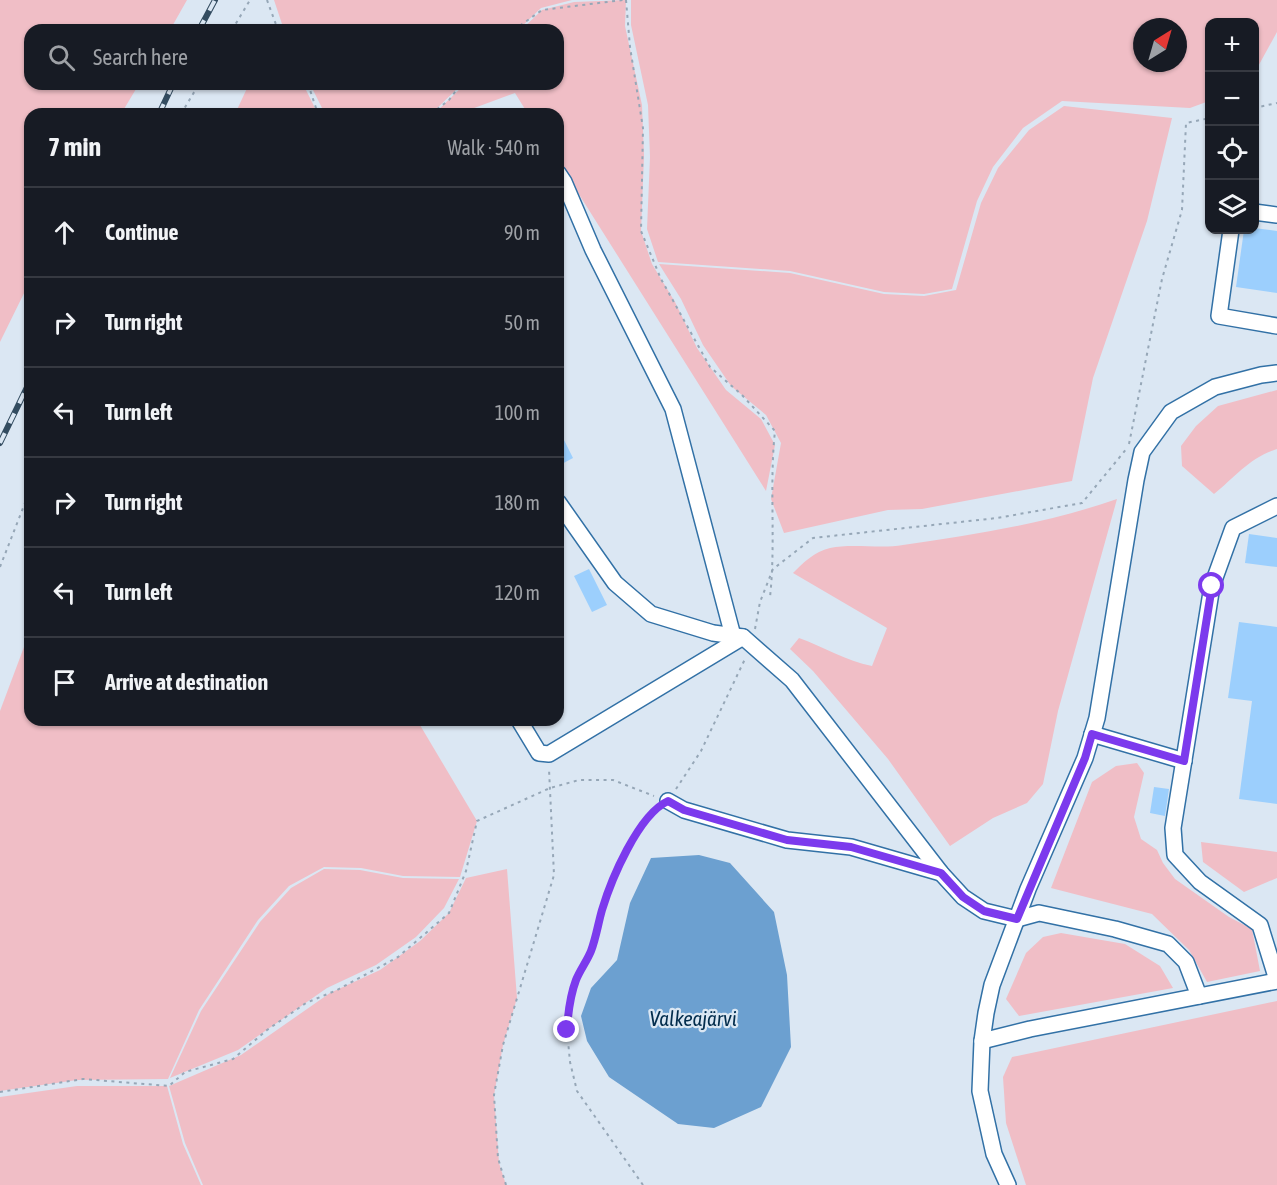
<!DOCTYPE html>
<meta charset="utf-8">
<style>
:root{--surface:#171b24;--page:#20242c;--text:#f1f3f6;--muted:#9ea1a6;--line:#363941}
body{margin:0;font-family:"Asap Condensed",sans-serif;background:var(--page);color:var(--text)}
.controls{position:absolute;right:18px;top:18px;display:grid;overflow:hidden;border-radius:12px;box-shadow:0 2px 4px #0004}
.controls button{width:54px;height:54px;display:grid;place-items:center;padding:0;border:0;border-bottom:2px solid var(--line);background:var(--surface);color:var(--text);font:30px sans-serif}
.compass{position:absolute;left:1133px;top:18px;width:54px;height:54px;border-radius:50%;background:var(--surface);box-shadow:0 2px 4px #0004;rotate:37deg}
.stop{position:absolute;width:18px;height:18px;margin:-14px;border:4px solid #7c3aed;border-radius:50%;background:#fff}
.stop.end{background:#7c3aed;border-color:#fff;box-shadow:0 2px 6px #0008}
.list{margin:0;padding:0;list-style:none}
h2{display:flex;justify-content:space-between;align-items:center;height:78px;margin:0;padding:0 24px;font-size:26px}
h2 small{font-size:20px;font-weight:400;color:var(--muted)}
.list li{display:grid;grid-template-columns:39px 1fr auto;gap:18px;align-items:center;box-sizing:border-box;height:90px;padding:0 24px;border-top:2px solid var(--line)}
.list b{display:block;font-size:22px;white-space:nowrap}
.list em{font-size:20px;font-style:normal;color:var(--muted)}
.icon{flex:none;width:33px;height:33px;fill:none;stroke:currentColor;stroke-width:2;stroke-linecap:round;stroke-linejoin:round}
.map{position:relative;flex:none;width:1277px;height:1185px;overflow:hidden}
.search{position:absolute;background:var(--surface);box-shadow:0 2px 4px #0004;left:24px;top:24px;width:540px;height:66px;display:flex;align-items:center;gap:15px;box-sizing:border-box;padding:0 21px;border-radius:18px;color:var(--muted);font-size:22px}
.panel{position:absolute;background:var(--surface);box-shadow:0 2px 4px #0004;left:24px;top:108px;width:540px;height:618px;border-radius:18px}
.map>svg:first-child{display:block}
</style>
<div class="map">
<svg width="1277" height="1185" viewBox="0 0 1277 1185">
<rect width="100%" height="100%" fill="#dbe7f3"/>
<!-- green -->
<g fill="#f0bec6" fill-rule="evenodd">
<path d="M0,0H187L170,30H30V84H139L121,114H30V281L0,342Z"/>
<path d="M274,0H572L541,8L518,30H284Z"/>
<path d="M626,0L625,26L642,105L644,156L641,231L652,264L675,302L697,348L726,390L761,419L775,445L766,491L558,161V114H528L515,93L458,114H434L465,84H558V30H521L542,10L574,2Z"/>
<path d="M631,0H1277V32L1255,72L1254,22H1210L1209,101L1190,108L1062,101L1023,128L993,167L977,201L952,289L924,294L884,292L790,271L658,262L647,229L650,157L648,105L631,25ZM1142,27H1178V63H1142Z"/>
<path d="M249,84H303L318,114H235Z"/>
<path d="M310,84H462L431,114H325Z"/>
<path d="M1064,106L1172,118L1147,221L1093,378L1072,481L922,509L888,510L784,533L771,499L781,443L766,415L731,386L703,345L681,299L659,264L790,273L884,294L924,296L956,290L981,203L998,168L1029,130Z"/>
<path d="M1277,390V449C1250,457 1235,477 1214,494L1182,466L1181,446L1196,426L1218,406Z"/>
<path d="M1117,499L1058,711L1043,784L1027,803L993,818L950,846L888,759L813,671L790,649L799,638C824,647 846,661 872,666L887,628L793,573C804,562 814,552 830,548C852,543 880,549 903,545C975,535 1048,523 1117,499Z"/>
<path d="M30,631V720H417L477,821L460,877L403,876L361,868L324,867L289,886L258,920L199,1010L168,1079L77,1080L0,1091V711Z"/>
<path d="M1137,763L1144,773L1134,817L1141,839L1157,850L1163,863L1175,879L1229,917L1252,929L1260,971L1207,982L1189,950L1152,914L1051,888L1092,782L1116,766Z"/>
<path d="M1201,842L1277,852V878L1244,892L1203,862Z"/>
<path d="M324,869L360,870L403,878L459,879L444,908L416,937L376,965L327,988L238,1050L170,1078L201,1011L260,922L291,888Z"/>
<path d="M507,869L517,998L503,1045L494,1095L499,1163L506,1185H203L185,1143L169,1086L241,1055L330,993L380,970L420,941L449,913L466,878Z"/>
<path d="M1061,933L1125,944L1160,966L1173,988L1019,1016L1006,999L1026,953L1043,937Z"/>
<path d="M1277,1001V1185H1026L1006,1123L1003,1077L1012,1057Z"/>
<path d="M77,1086H167L183,1144L201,1185H0V1097Z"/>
</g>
<!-- water -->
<path fill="#6ca0d0" d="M699,855L730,863L774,912L787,975L791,1047L761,1107L714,1128L678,1124L609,1077L587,1041L581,1016L591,988L617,960L630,903L651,858Z"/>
<!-- building -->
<g fill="#9ccffd">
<path d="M1254,228L1277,231V293L1236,287L1244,230Z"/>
<path d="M558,428L573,458L558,466Z"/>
<path d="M1249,534L1277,538V567L1245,563Z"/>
<path d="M589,569L607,605L592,612L574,576Z"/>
<path d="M1239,622L1277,627V804L1239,799L1252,701L1228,698Z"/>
<path d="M1154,787L1169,789L1165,816L1150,813Z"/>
</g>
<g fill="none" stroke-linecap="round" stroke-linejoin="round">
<!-- minor casing -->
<g stroke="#3271a6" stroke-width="18">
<g id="minor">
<path d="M558,173L564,182L593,250L673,409L733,636"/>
<path d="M1254,212L1277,215"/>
<path d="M1231,230L1219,316L1277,326"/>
<path d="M558,502L615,583L651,614L713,633L743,637L792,680L941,873L963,897L984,911L1017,919L1039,913L1115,929L1168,944L1186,962L1199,996"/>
<path d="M1277,506L1233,528L1212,586L1173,828L1175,855L1200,882L1260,925L1277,980"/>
<path d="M519,720L539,753L549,754L743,637"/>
<path d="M1092,734L1184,761"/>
<path d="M668,801L684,810L787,840L851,847L941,873"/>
<path d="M982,1041L1030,1029L1277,981"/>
<path d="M1008,1185L994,1154L980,1091L982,1041L986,1013L992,985L1028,889L1085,758L1097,718L1136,480L1142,452L1171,412L1215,387L1261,375L1277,373"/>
</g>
</g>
<!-- path -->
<g stroke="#96a7b7" stroke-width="2" stroke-dasharray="3 4.5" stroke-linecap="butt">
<path d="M267,0L278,30"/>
<path d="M626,0L630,47L643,128L641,231L661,279L710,367L742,395L775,431C769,486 776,542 770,597"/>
<path d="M232,30L250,0"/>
<path d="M514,30L542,10L623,0"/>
<path d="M308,84L318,114"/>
<path d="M1254,108L1277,103"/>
<path d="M181,114L199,84"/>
<path d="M431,114L449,100L461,84"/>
<path d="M1129,444L1162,279L1182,210L1186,123L1210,118"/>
<path d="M0,567L30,490"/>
<path d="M755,629L760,602L773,569L813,538L997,518L1082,503L1128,447"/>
<path d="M676,789L701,751L745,659"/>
<path d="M0,1092L83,1079L169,1086L185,1072L233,1059L267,1030L306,1003L337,990L398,957L449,913L466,871L477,821L550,788L579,780H613L654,796"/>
<path d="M506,1185L498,1158L494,1095L503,1045L554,875L549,769"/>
<path d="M643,1185L577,1091L570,1062L567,1030L568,1010L577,980L592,950L603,908L617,868L644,821L656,810"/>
</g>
<!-- minor -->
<use href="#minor" stroke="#fff" stroke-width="15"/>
<!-- rail casing -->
<g stroke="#334c60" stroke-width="6">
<g id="rail">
<path d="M199,30L215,0"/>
<path d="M159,114L173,84"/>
<path d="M0,443L30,381"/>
</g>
</g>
<!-- rail -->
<use href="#rail" stroke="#dbe7f3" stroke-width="4" stroke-dasharray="11" stroke-linecap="butt"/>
</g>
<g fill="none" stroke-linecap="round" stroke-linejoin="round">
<!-- route -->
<path stroke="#7c3aed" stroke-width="8" d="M567,1030C568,1013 570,996 576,980C580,970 587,961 591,951C596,938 598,924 602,910C611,880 638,815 668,801L684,810L787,840L851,847L941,873L963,897L984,911L1017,919L1085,758L1092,734L1184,761L1212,586"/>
</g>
<g text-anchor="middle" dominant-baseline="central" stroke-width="4.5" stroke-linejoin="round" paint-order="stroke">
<!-- water labels -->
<g font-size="21" font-style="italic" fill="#032d4d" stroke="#dbe7f3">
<text x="693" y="1018">Valkeajärvi</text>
</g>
</g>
</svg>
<div class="controls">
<button>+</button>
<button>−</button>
<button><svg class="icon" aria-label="locate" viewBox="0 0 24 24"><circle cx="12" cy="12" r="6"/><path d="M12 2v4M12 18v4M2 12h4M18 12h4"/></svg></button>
<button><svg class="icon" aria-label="layers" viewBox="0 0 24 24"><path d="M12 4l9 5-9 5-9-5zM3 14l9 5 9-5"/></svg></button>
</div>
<svg class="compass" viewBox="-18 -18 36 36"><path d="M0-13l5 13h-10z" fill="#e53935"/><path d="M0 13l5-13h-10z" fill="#9ea1a6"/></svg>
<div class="stop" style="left:1212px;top:586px"></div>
<div class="stop end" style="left:567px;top:1030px"></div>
<div class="search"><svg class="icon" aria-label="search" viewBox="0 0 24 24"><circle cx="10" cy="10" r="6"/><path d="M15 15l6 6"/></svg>Search here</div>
<section class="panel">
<h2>7 min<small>Walk · 540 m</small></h2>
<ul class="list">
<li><svg class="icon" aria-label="ahead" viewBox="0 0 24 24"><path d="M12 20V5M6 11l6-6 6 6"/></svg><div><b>Continue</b></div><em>90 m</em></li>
<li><svg class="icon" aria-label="right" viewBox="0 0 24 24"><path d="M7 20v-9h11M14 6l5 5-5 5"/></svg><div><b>Turn right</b></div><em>50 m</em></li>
<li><svg class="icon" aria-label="left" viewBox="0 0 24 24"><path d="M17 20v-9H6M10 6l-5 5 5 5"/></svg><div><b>Turn left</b></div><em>100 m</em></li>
<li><svg class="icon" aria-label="right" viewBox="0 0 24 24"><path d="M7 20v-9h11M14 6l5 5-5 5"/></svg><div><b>Turn right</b></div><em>180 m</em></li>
<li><svg class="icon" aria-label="left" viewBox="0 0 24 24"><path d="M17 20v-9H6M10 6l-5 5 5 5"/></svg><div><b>Turn left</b></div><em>120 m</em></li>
<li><svg class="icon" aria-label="arrive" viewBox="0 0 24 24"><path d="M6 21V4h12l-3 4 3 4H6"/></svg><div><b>Arrive at destination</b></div></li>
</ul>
</section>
</div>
